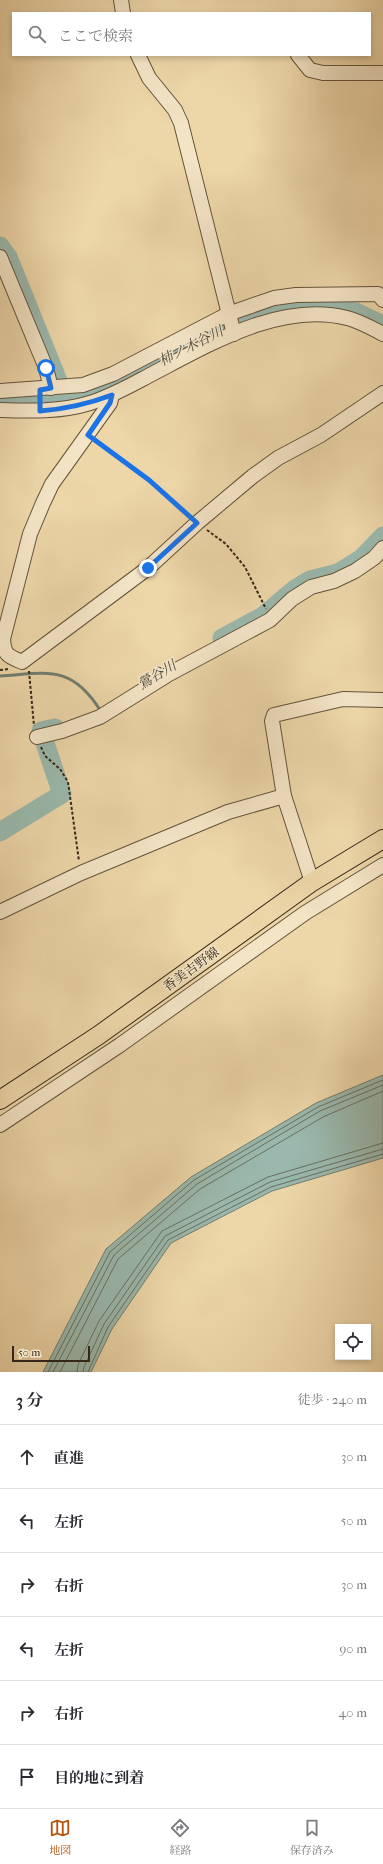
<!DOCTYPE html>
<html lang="ja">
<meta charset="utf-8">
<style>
:root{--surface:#fff;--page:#f2f2f3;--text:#2b2b33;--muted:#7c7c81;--line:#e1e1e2;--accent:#b45309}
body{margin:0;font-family:"IM FELL French Canon","Noto Serif JP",serif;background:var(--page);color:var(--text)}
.controls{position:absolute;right:12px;bottom:12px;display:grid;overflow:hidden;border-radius:0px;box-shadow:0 2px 6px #0003}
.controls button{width:36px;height:36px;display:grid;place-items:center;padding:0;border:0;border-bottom:1px solid var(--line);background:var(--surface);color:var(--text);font:20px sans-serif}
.scale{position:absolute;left:12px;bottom:10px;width:78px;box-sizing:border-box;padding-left:4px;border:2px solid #362718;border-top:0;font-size:11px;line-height:14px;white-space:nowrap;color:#362718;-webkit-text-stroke:3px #f3e4c6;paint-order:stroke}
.stop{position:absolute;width:12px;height:12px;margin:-9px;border:3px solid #1a73e8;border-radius:50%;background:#fff}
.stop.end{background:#1a73e8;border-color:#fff;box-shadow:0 1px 4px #0008}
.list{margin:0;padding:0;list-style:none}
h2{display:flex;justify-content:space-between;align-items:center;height:52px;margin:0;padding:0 16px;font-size:17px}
h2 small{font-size:13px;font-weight:400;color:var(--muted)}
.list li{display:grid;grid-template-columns:26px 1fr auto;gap:12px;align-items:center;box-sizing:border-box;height:64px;padding:0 16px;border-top:1px solid var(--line)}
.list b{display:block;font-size:15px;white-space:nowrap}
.list em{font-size:13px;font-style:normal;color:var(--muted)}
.icon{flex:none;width:22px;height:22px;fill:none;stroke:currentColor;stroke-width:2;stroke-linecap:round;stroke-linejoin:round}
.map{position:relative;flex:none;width:383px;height:1372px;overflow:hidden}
.search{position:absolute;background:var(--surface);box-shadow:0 2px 6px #0003;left:12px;right:12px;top:12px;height:44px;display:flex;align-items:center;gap:10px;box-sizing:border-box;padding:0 14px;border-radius:0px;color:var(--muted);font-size:15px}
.sheet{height:436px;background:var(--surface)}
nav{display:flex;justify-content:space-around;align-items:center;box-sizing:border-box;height:56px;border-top:1px solid var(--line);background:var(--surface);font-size:11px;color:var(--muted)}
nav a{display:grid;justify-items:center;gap:2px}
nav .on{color:var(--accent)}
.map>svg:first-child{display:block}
</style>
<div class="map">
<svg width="383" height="1372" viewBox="0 0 383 1372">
<rect width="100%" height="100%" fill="#edd6a8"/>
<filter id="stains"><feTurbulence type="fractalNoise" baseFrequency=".005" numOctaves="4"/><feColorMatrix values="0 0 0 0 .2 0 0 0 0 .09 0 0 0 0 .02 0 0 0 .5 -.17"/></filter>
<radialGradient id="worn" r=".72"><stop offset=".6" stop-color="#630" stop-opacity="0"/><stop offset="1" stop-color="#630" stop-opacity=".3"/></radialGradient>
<!-- water -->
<path fill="#9ab8ad" stroke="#727e71" d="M383,1075V1158L272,1191L171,1243L112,1329L91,1372H43L106,1249L191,1177L316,1103Z"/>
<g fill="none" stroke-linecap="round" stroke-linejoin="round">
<!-- shore -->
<g stroke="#687062" stroke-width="1">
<path d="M48,1372L110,1252L194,1180L318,1107L383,1080"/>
<path d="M53,1372L114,1255L197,1184L320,1111L383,1085"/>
<path d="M60,1372L118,1259L200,1189L323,1117L383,1091"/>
<path d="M77,1372L78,1365L99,1321L162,1231L268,1177L383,1143"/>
<path d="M83,1372L84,1367L104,1324L165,1236L270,1182L383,1149"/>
<path d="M88,1372L108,1327L168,1240L271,1187L383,1154"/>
</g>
<!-- stream -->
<path stroke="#727e71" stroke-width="3" d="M0,676C47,673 71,664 100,710"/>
<!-- river -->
<g stroke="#9ab8ad" stroke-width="19">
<path d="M0,246L8,257L65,398"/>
<path d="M0,401H27L97,392L147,369L214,333L272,311L315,307L356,312L383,325"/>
<path d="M222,638L263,616L295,589L310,580L338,573L362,558L383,536"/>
<path d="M0,832L62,794L41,731L55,728"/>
</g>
<!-- minor casing -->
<g stroke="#64533c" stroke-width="16">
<g id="minor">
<path d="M121,0L123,13"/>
<path d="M138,55L149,78L175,110L181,123L234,334"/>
<path d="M298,55L310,70L323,73H383"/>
<path d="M0,257L46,368L51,388"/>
<path d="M0,391L83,385L113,374L228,314L274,298L296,295L378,294L383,300"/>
<path d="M112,395L110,403L52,484L43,503L30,534L3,639C4,655 8,656 22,662L148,568L197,523L253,476L278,458L321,435L383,393"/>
<path d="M0,410C30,411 61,412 90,403C112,396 131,385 150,375C208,345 280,301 347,318C359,321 372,328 383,334"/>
<path d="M37,737L62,731L100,717L169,674L270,620L292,599L311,587L334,581L355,571L374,558L383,548"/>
<path d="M312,882L284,796L272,721L274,715L343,699L383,700"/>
<path d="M0,912L81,873L228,812L284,796"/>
<path d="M0,1125L120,1045L305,913L383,865"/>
</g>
</g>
<!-- major casing -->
<g stroke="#362718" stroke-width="20">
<path id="major" d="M0,1100L99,1035L312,882L383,839"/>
</g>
<!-- path -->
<g stroke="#362718" stroke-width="2" stroke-dasharray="3 2" stroke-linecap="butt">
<path d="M97,442L149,480L188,515"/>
<path d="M207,530L226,544L245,567L266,609"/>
<path d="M0,670L9,669"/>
<path d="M29,671L34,726"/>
<path d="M41,747L45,756L60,769L68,782L79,861"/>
</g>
<!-- minor -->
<use href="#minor" stroke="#f3e4c6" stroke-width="14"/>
<!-- major -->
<use href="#major" stroke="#edd6a8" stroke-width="18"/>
</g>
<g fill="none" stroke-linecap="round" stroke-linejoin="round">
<!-- route -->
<path stroke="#1a73e8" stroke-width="5" d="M46,368L51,388L40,390V411C66,409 88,404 112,395L110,403L88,435L149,480L197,523L148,568"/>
</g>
<g text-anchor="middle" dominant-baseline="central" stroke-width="3" stroke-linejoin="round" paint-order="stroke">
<!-- street labels -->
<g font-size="13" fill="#362718" stroke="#f3e4c6">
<text transform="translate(191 969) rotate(-36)">香美吉野線</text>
</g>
<!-- water labels -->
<g font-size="14" font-style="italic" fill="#4f4b3d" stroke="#f3e4c6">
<text transform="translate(191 346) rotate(-27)">柿ノ木谷川</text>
<text transform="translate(157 675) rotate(-31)">鶯谷川</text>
</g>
</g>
<rect width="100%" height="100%" filter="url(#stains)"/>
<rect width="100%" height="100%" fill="url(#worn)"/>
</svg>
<div class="controls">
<button><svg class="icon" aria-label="locate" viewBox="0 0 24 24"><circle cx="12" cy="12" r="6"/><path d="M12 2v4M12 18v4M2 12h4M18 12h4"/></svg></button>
</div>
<div class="scale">50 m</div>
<div class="stop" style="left:46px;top:368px"></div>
<div class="stop end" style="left:148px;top:568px"></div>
<div class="search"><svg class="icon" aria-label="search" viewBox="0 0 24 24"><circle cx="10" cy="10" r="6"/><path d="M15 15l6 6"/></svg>ここで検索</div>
</div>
<section class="sheet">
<h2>3 分<small>徒歩 · 240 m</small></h2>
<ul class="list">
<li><svg class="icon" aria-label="ahead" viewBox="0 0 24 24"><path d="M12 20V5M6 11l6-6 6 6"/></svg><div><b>直進</b></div><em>30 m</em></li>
<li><svg class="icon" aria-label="left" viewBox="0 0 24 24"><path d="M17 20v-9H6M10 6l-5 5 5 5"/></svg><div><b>左折</b></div><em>50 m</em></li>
<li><svg class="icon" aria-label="right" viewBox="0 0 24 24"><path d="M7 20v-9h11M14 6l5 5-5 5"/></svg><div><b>右折</b></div><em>30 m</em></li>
<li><svg class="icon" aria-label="left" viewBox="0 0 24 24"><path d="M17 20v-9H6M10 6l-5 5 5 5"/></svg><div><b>左折</b></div><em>90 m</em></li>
<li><svg class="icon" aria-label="right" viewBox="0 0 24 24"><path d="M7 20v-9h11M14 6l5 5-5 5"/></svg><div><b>右折</b></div><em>40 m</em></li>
<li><svg class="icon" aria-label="arrive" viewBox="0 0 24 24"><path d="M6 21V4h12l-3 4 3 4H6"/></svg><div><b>目的地に到着</b></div></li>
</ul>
</section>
<nav>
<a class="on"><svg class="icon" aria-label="map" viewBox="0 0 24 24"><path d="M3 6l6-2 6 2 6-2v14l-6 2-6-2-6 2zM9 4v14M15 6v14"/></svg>地図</a>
<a><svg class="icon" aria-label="directions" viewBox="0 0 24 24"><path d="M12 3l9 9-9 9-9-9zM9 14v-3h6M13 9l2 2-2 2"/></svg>経路</a>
<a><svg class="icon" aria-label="saved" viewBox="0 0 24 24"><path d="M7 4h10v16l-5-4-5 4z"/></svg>保存済み</a>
</nav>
